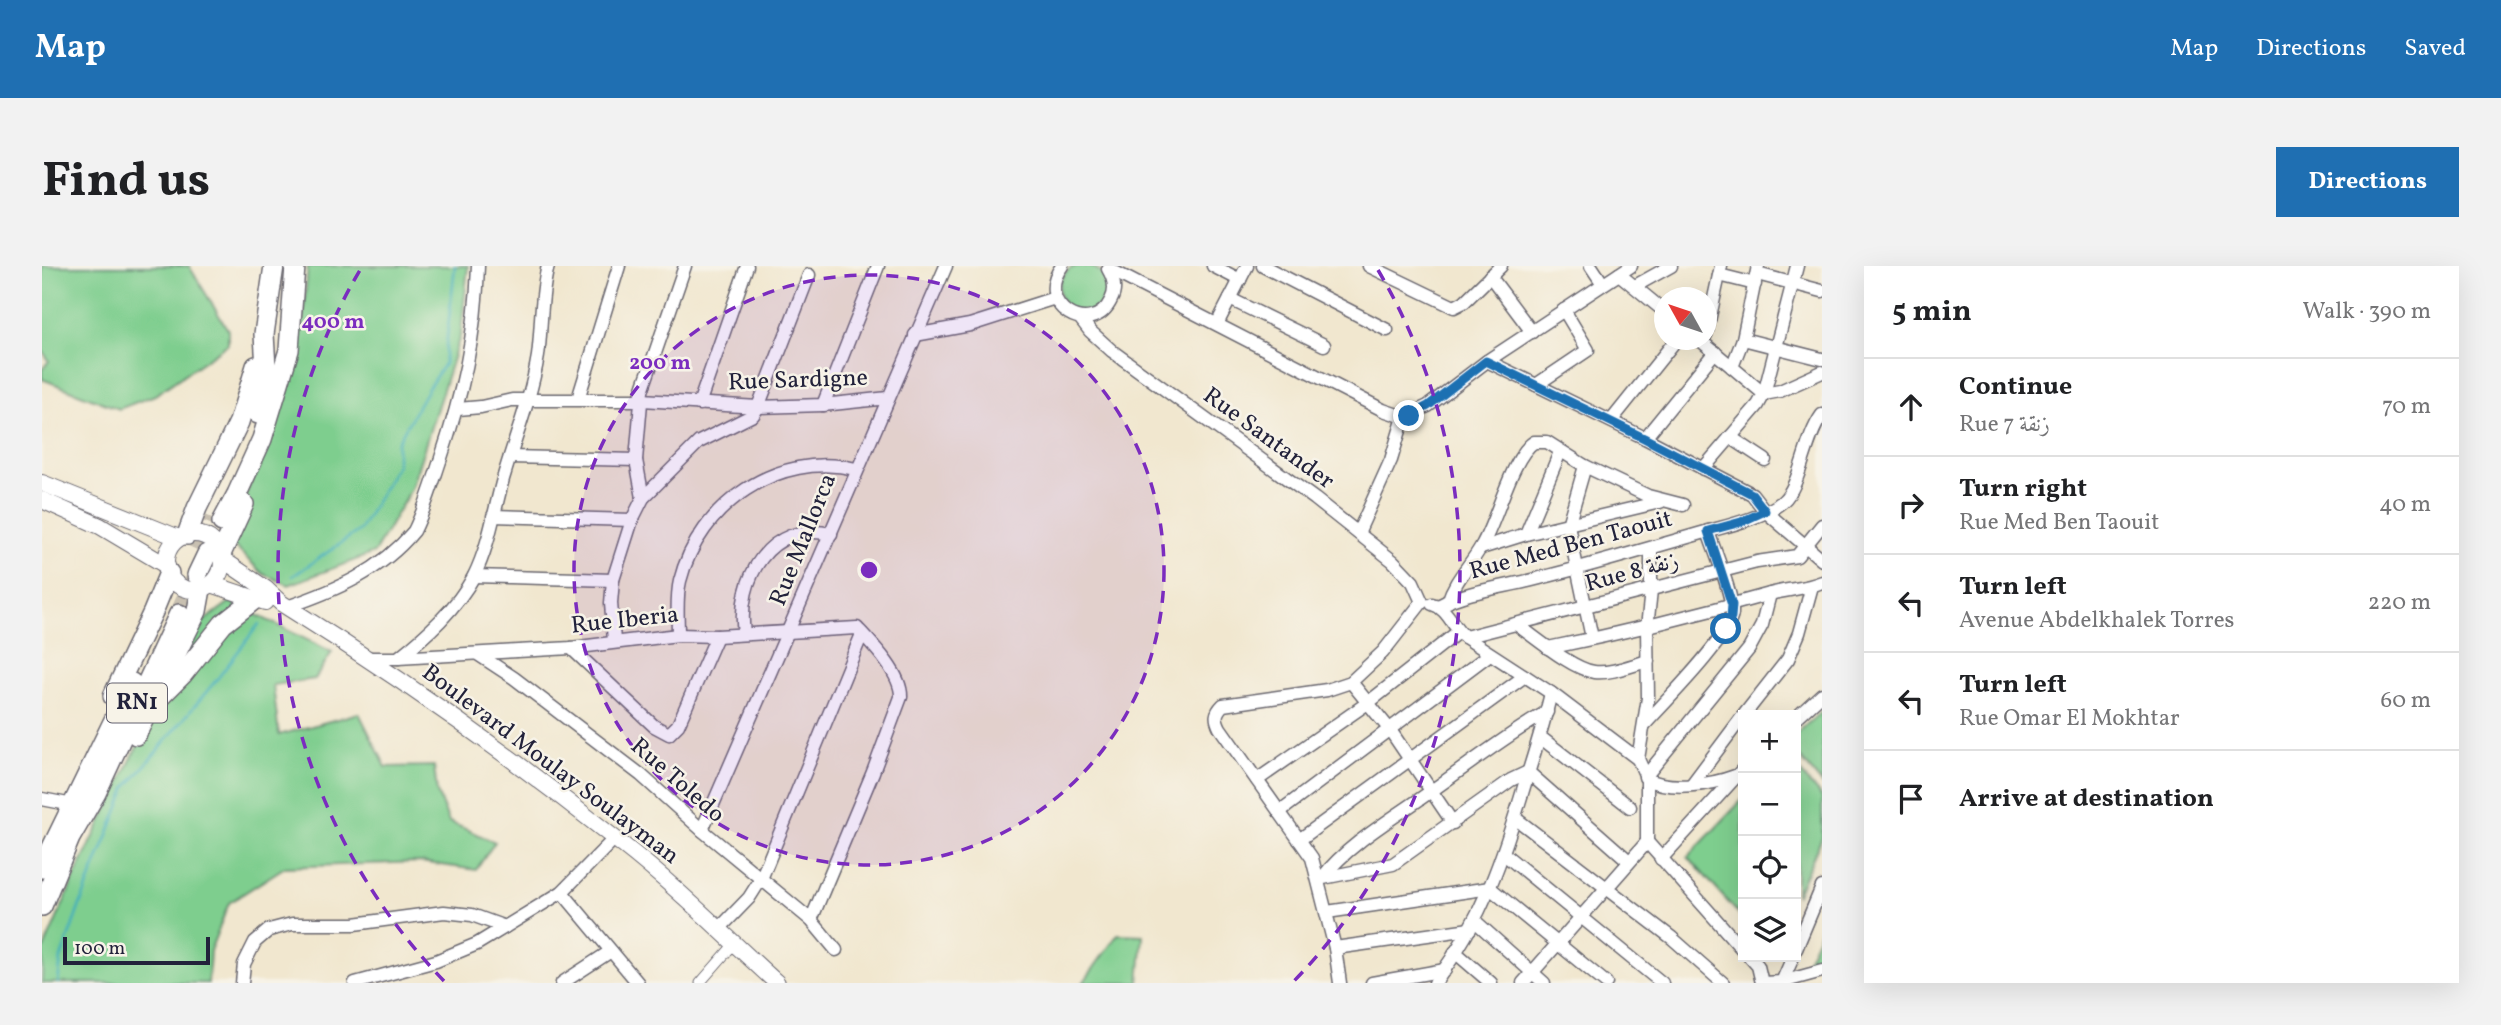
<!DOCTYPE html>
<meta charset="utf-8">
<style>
:root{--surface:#fff;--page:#f2f2f2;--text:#202124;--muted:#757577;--line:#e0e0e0;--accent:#1f6fb2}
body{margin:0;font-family:Vollkorn,Amiri,serif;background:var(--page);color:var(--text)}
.controls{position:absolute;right:21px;bottom:21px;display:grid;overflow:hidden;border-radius:0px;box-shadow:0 7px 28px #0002}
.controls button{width:63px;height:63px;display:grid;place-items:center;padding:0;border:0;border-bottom:2px solid var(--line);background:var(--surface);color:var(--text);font:35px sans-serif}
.compass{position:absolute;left:1612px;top:21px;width:63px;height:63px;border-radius:50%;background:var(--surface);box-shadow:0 7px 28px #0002;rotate:310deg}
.scale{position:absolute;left:21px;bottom:18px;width:147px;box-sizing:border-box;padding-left:7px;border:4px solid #22223b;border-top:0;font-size:19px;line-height:24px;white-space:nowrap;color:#22223b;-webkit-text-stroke:5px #f7f3e8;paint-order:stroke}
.stop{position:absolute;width:21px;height:21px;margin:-16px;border:5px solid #1f6fb2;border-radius:50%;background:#fff}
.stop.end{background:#1f6fb2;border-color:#fff;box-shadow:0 2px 7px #0008}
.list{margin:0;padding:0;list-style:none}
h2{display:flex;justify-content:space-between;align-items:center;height:91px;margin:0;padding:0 28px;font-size:30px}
h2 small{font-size:23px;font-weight:400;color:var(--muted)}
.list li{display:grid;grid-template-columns:46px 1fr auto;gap:21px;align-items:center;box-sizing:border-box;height:98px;padding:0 28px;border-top:2px solid var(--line)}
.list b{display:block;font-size:26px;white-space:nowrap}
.list p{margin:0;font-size:23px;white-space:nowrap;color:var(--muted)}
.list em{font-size:23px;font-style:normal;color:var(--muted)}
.icon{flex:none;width:38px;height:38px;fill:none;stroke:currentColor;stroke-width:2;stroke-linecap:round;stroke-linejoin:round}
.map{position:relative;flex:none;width:1780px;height:717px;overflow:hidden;border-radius:0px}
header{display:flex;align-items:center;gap:42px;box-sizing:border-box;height:98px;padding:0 35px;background:var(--accent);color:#fff}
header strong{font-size:33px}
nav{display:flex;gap:38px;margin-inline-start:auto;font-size:24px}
.intro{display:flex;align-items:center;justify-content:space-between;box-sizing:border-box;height:168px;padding:0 42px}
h1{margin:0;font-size:49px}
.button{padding:18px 32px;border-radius:0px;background:var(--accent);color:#fff;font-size:24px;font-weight:700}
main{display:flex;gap:42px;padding:0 42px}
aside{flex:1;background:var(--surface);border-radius:0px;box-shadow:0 7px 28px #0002}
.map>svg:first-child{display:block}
</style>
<header>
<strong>Map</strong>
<nav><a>Map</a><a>Directions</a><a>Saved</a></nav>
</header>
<div class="intro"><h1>Find us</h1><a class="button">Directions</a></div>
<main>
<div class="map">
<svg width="1780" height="717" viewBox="0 0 1780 717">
<rect width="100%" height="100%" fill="#f7f3e8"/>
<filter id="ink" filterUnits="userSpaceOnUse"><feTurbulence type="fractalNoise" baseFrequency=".0143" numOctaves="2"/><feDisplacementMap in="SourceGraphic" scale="14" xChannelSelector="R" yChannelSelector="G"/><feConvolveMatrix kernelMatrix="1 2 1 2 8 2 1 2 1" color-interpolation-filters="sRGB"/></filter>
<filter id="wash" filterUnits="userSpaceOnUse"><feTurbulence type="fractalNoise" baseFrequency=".00686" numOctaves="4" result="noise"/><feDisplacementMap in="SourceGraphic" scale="28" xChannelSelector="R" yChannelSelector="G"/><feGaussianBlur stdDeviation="1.57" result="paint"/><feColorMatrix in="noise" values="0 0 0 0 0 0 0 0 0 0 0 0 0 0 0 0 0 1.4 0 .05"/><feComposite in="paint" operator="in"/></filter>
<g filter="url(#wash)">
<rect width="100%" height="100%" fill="#f1e7cf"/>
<!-- green -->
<g fill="#7ece8e" stroke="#507864" stroke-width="2">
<circle cx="1041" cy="23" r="24"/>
<path d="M0,0H147L186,64V78L113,129L77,143L0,113V103L7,95L0,84Z"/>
<path d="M266,0H426L419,67L369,223L332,287L247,319L221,308L192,280V260L235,146L261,54Z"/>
<path d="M188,336L290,386L273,413L231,419L237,469L317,447L344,501L392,500L395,527L407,556L453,576L434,604L378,596L243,601L187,637L168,685L166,717H0L1,685L34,608L152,362Z"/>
<path d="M1780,445V518L1754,487V468Z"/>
<path d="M1754,501L1780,532V571L1754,630Z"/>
<path d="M1701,533V653L1646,591Z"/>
<path d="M1780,661V695L1763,699Z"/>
<path d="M1076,668L1101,669L1097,717H1041Z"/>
</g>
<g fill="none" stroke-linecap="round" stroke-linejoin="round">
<!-- stream -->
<g stroke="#3eadbc" stroke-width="2.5">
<path d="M251,310L318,264L355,199V177L385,124L402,98L413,0"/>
<path d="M16,717L19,692L38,639L85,521L176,412L217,358"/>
</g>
</g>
</g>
<g filter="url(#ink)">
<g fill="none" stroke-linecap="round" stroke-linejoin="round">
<!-- trunk-tunnel -->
<g stroke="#c8c0b1" stroke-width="19" stroke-dasharray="19 10" stroke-linecap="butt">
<path d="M155,284L170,252"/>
<path d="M137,348L155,309"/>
</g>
<!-- pedestrian casing -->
<g stroke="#6a676f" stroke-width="11">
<path id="pedestrian" d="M658,717L692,678"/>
</g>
<!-- minor casing -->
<g stroke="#6a676f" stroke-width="15">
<g id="minor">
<path d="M1020,0C990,40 1050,74 1069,34C1075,23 1072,13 1066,3"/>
<path d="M1171,0L1198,14"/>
<path d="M1221,0L1345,64"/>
<path d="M1327,0L1412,41L1422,36L1459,0"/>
<path d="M1549,0L1561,18"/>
<path d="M1067,3L1341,144L1362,151"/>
<path d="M1577,8L1622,45"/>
<path d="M1715,8L1780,25"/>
<path d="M1677,9L1713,18"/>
<path d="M1448,10L1490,66"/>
<path d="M1593,20L1629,0"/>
<path d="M1188,33L1282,79"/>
<path d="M1038,52L1048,65L1070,85L1273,233L1351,295L1371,316L1380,336"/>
<path d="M1175,58L1205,0"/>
<path d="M873,69L928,59L1013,32"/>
<path d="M1664,69L1679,0"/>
<path d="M1701,73L1780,93"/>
<path d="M1658,74L1722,128"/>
<path d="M1445,95L1603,172L1710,228L1723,245L1780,294"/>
<path d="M1690,101L1701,73L1716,0"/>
<path d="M1494,119L1546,84L1522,44"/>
<path d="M1722,128L1738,125L1780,106"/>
<path d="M536,133L577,0"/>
<path d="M657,138L705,0"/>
<path d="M781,139L836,0"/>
<path d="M416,143L439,141L470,134H600L716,141L781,139L846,132"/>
<path d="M1362,151L1386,140L1445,95L1589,0"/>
<path d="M1569,155L1634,74"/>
<path d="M1688,171L1723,194"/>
<path d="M1603,172L1673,86"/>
<path d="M468,191L594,194"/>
<path d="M1543,200L1526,259L1550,372"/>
<path d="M1661,203L1716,139L1722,128L1755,0"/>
<path d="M601,232L594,194L600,125L643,0"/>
<path d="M451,250L590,254"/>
<path d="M1316,267L1349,194L1362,151"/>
<path d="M1484,268L1518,186"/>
<path d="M1439,282L1484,268L1618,236"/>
<path d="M432,310L571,314"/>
<path d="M1406,336C1413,313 1429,299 1440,279C1455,254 1470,190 1492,176H1505L1543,200L1606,230L1641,239"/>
<path d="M1390,338C1406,342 1411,362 1423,371L1509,427L1596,493"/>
<path d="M1396,340C1427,324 1465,321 1498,312C1555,298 1611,281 1667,265C1689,259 1723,251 1741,235C1759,219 1762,174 1780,149"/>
<path d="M245,341C294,324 338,306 372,265C383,243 390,219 398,195C420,129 434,70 436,0"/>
<path d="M1474,358C1493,371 1530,403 1552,406C1569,408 1590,399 1606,395"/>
<path d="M702,367C694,313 728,254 789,268"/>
<path d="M636,369C636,352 634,331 638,315C657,239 736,184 814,203"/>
<path d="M1423,371L1715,296L1755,290L1780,259"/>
<path d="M572,375L569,337L571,314L590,254L601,232L657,176L711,149L716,141L767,9"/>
<path d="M529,382L612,460L627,468L636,459L675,370"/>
<path d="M1506,382C1581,367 1654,349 1728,328C1745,323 1764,323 1780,316"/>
<path d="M437,389L472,412L599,509L660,564L769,654L794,684"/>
<path d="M328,392H356C385,369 414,343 432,310C447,280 452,245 461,213C473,172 489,132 496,90C500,60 498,30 506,0"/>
<path d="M356,392L529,382L636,369L675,370L815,362C830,378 860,408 859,431L831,506L769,654"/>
<path d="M1309,416L1348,464L1411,557"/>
<path d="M1702,449L1746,393L1757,367L1770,320"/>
<path d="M1754,452L1780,428"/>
<path d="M1604,457C1621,438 1688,371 1690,348C1692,330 1672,285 1666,265"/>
<path d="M1498,471L1588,541"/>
<path d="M1603,511L1707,383L1720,359L1728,328"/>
<path d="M1605,513C1628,525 1669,519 1693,510"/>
<path d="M1215,514L1327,436L1416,366"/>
<path d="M1650,518L1701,450"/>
<path d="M0,533L31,539"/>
<path d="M1237,546L1448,388"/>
<path d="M1473,552L1630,672L1681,717"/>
<path d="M660,564L904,0"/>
<path d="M1257,574L1483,410"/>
<path d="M1605,576V513L1596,493L1606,432L1605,362L1609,324V283"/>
<path d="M1605,576L1701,684"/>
<path d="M1462,588L1620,717"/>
<path d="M1619,593L1701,503"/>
<path d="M1281,611C1306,578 1352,552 1385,528C1425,500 1463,470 1505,446"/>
<path d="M1276,613L1351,598L1469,514L1486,506L1587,595"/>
<path d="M520,626L596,717"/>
<path d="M1285,646L1448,622L1564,717"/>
<path d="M1433,655L1502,717"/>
<path d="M676,664L707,632L719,613L820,368"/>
<path d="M1293,682L1428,663"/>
<path d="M1754,683L1780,621"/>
<path d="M1413,686L1449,717"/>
<path d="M1708,691L1716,700L1720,717"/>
<path d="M1740,716L1751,691"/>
<path d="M200,717L202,698L213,676L227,664L250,658H312L402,646L430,649L463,661"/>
<path d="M313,717L394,695L435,678L520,626L573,572"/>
<path d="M520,717L569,685"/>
<path d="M1298,717L1293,682L1270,592L1178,462C1173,452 1173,447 1181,439L1285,424L1309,416L1341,386L1380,336"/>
<path d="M1330,717L1403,704"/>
<path d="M1393,717C1442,650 1461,592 1484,514C1493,485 1502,457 1509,427"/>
<path d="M1481,717L1605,576"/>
<path d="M1720,717L1740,716L1780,705"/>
</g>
</g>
<!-- secondary casing -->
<g stroke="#6a676f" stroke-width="18">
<g id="secondary">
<path d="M0,217L137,272"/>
<path d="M0,234L58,260L125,300"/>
<circle cx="152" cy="296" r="28"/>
<path d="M180,293L224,323L239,337C358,411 472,492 581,579C635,621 684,671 735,717"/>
<path d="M169,318L223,336"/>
</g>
</g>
<!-- trunk casing -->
<g stroke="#6a676f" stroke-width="22">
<g id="trunk">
<path d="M216,148L224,102L222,68L232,0"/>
<path d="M180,256L195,228L220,173L247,84L253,0"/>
<path d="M145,269L155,242L197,156L214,100"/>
<path d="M179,288L202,238"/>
<path d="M155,309L165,288"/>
<path d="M71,430L111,346L127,307"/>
<path d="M119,430L141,408L181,358L213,333"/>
<path d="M94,469L155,345L159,323"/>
<path d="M0,602L90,417"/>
<path d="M0,640L28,572L54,527L137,348"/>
</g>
</g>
<!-- pedestrian -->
<use href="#pedestrian" stroke="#fff" stroke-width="9"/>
<!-- minor -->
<use href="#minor" stroke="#fff" stroke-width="12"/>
<!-- secondary -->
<use href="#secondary" stroke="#fff" stroke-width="16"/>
<!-- trunk -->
<use href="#trunk" stroke="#fff" stroke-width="19"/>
</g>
</g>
<g fill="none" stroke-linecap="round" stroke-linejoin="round" filter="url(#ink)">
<!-- route -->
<path stroke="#1f6fb2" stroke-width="9" d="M1367,150L1386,140L1444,95L1602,172L1710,228L1723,245L1699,256L1666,265L1690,339L1689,351L1684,363"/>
</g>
<!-- distance rings -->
<circle cx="827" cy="304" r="295" fill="#7b2cbf" fill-opacity=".12"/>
<g fill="none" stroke="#7b2cbf" stroke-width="3.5" stroke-dasharray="12 9">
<circle cx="827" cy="304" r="295"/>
<path d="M402 715A591 591 0 0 1 318 4M1336 4A591 591 0 0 1 1252 715"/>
</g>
<g text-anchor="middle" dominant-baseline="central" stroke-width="5" stroke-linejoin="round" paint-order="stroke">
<!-- shield labels -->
<rect fill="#f7f3e8" stroke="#62616f" stroke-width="2" x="65" y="417.5" width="60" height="39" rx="5"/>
<g font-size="23" font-weight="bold" fill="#22223b">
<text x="95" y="437">RN1</text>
</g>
<!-- street labels -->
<g font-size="24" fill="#22223b" stroke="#f7f3e8">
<text transform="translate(756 115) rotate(-2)">Rue Sardigne</text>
<text transform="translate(1226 173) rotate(36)">Rue Santander</text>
<text transform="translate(762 274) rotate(-68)">Rue Mallorca</text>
<text transform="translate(1529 280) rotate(-15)">Rue Med Ben Taouit</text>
<text transform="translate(1590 307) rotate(-15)">Rue 8 زنقة</text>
<text transform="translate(583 355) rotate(-6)">Rue Iberia</text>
<text transform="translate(508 499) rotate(37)">Boulevard Moulay Soulayman</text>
<text transform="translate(635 515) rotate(41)">Rue Toledo</text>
</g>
</g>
<circle cx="827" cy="304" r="10" fill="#7b2cbf" stroke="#f7f3e8" stroke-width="3.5"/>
<g font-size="21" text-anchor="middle" font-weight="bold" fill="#7b2cbf" stroke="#f7f3e8" stroke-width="5" stroke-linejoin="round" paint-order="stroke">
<text x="291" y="62">400 m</text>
<text x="618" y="103">200 m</text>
</g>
</svg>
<div class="controls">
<button>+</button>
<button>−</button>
<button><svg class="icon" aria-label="locate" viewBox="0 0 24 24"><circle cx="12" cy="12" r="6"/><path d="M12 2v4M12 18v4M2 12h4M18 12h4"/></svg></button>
<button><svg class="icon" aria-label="layers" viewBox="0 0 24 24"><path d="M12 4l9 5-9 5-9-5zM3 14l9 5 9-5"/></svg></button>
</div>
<svg class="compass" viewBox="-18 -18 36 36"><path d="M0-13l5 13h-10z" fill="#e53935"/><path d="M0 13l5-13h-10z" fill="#757577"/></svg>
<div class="scale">100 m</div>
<div class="stop" style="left:1684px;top:363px"></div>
<div class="stop end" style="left:1367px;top:150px"></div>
</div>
<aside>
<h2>5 min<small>Walk · 390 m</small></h2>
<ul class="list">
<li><svg class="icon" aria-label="ahead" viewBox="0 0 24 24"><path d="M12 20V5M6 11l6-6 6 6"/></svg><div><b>Continue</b><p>Rue 7 زنقة</p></div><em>70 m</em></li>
<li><svg class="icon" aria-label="right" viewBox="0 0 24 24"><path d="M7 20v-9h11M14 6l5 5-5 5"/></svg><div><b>Turn right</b><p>Rue Med Ben Taouit</p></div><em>40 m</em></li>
<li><svg class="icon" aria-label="left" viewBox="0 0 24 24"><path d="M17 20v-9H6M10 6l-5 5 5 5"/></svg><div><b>Turn left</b><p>Avenue Abdelkhalek Torres</p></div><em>220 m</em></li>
<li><svg class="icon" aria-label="left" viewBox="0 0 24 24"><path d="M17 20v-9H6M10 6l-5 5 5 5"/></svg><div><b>Turn left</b><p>Rue Omar El Mokhtar</p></div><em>60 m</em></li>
<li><svg class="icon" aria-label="arrive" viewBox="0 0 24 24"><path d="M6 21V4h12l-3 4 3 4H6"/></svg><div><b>Arrive at destination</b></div></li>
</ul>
</aside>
</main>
